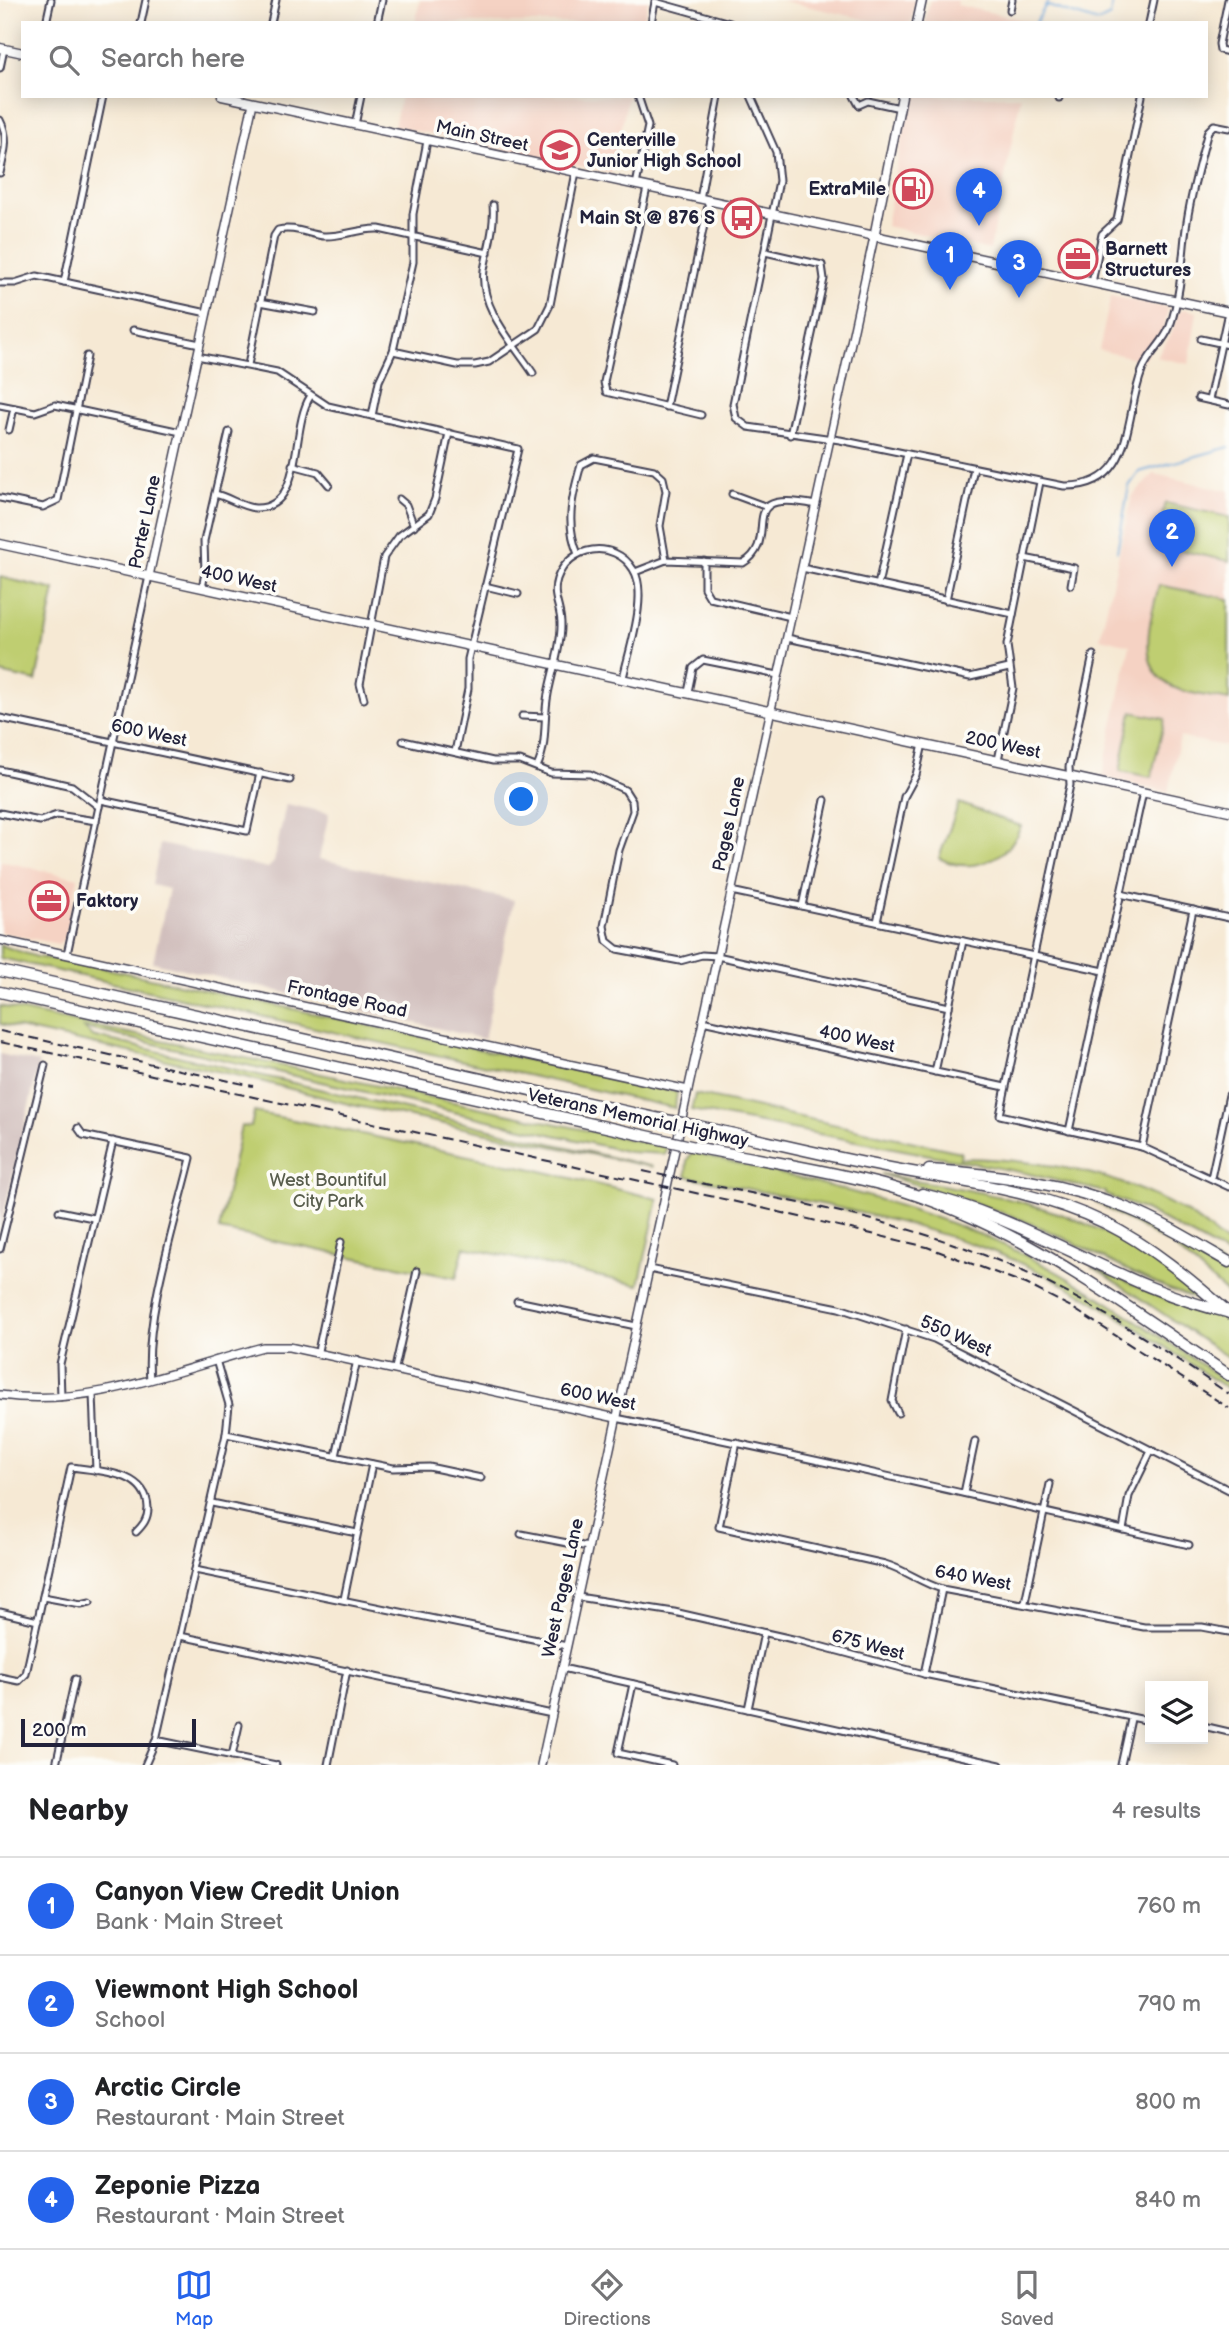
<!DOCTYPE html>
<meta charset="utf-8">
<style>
:root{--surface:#fff;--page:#f2f2f2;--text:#202124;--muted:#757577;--line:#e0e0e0;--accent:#2563eb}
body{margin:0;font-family:"Balsamiq Sans",sans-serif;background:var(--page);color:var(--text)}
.controls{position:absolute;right:21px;bottom:21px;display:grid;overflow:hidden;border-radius:0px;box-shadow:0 4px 18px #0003}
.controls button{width:63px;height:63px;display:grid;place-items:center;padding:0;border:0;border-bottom:2px solid var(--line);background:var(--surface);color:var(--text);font:35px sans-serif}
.scale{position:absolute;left:21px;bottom:18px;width:175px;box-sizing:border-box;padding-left:7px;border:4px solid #22223b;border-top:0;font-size:19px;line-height:24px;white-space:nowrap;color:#22223b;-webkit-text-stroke:5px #fdfcf7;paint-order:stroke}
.you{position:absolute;left:522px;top:800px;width:24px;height:24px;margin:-18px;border:5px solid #fff;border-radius:50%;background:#1a73e8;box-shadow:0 0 0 10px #1a73e833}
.badge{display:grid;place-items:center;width:46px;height:46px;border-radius:50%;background:var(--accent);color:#fff;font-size:23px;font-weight:700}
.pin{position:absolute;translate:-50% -58px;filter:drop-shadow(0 2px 4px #0008)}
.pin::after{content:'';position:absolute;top:37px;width:24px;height:21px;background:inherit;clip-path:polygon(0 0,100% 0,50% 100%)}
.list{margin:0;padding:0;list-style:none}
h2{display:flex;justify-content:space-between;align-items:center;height:91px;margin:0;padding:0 28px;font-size:30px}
h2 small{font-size:23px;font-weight:400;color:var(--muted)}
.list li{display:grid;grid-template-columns:46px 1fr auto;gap:21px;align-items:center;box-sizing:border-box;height:98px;padding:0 28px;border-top:2px solid var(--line)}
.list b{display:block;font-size:26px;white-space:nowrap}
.list p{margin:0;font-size:23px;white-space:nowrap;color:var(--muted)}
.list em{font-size:23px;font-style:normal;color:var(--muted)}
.icon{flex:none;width:38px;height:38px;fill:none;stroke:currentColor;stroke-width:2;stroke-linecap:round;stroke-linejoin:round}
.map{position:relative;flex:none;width:1229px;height:1765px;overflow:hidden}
.search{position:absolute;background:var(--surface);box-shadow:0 4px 18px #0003;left:21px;right:21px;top:21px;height:77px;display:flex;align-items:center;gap:18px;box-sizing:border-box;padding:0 24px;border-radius:0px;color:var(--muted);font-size:26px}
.sheet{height:483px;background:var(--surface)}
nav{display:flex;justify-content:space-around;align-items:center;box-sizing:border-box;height:98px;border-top:2px solid var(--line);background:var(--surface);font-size:19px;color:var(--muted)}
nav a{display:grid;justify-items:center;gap:4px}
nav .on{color:var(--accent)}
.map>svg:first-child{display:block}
</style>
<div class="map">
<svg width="1229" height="1765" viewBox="0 0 1229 1765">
<rect width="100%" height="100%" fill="#fdfcf7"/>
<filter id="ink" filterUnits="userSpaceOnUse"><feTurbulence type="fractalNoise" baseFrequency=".0143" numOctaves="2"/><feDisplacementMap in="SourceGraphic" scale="14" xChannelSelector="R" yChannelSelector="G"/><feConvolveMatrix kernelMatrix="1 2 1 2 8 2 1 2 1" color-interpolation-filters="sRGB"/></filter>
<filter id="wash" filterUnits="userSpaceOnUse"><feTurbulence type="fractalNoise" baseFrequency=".00686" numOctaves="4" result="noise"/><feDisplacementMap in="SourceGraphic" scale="28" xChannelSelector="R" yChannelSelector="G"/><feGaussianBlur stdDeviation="1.57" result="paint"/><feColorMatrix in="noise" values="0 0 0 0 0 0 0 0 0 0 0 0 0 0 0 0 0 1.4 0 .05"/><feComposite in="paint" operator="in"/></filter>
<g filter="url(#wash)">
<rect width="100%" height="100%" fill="#f6e9d4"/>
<!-- built -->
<g fill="#f5d2c3">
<path d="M420,0H648L643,23H415Z"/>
<path d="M780,0H915L911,23H881Z"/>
<path d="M930,0H958L957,5L1036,23H925Z"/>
<path d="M401,96H628L612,173L394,126Z"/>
<path d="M910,96H1021L990,250L886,226Z"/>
<path d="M1111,296L1168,308L1164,329L1143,360L1099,350Z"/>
<path d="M1185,309L1197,312L1189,364L1156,357L1171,335L1179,312Z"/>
<path d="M1154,474L1229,491V747L1180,737L1168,792L1102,777L1130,645L1100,638L1132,496Z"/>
<path d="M0,861L78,878L65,938L58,944L0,932Z"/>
</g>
<!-- industrial -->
<g fill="#d1bfbd">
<path d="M286,804L329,813L319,859L514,900L484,1039L153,962L169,889L152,885L160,844L268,868L274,862Z"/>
<path d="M0,1054L39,1063L0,1229Z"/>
</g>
<!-- green -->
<g fill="#bfce71" stroke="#707856" stroke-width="2">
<path d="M1165,503L1229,517V561L1156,545Z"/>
<path d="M0,577L55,590L36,681L0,673Z"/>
<path d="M1159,585L1229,599V700C1212,696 1191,695 1175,688C1133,670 1151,618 1159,585Z"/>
<path d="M1132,712L1165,719L1151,777L1120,771Z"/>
<path d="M959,803L1021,826C1008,860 972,875 939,858Z"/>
<path d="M0,945L37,957L76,962L677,1092L675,1108L0,958Z"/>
<path d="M0,1006L666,1147L665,1154L629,1152L84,1028L92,1036L653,1167L352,1105L249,1078L0,1024Z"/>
<path d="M695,1094L961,1152L960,1158C1038,1159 1113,1171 1182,1210C1199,1219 1213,1234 1229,1245V1256L1143,1209L1105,1195V1192L1025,1173L691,1110Z"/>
<path d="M254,1112L533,1169L658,1199L639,1285L464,1247L456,1278L219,1230L241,1126L251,1127Z"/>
<path d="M692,1152C800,1180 910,1200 1012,1249C1089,1285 1158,1336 1229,1383V1390C1150,1337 1071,1279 981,1247C886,1214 784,1197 686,1176L687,1160Z"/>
<path d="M881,1174C1014,1198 1103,1209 1210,1303C1148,1286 1101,1254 1044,1229C991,1206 935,1191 881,1174Z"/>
<path d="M1095,1202L1148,1224L1229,1269V1295L1173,1246Z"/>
<path d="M1092,1266L1168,1300L1224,1316L1229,1320V1358Z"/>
</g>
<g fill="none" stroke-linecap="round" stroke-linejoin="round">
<!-- stream -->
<g stroke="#6aa4d9" stroke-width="2">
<path d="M1045,5L1098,22L1110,16L1113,0"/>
<path d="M1036,22L1049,0"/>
<path d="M1117,551L1129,486L1139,472L1229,447"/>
</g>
</g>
</g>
<g filter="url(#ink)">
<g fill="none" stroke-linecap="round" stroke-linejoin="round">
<!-- minor casing -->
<g stroke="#424052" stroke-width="9">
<g id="minor">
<path d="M1228,0L1219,44L1220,50L1229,52"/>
<path d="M655,2L730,23"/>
<path d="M1010,10L1012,0"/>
<path d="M46,23L51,0"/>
<path d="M141,23L146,0"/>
<path d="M271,23L276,0"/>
<path d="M377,23L382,0"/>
<path d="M651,23L655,2"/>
<path d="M1149,23L1154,0"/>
<path d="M0,68L4,49"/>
<path d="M751,96L776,152L779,181L733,404L736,418L748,427L840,440L1064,486C1135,488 1124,417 1142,371C1148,354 1164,343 1170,326C1180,297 1182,266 1185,236C1189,201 1199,165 1208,131L1214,125L1229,128"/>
<path d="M854,96L859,105L868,101L900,108"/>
<path d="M1059,98V96"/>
<path d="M0,120C10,139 4,154 0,173"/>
<path d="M355,125L361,96"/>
<path d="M636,185L648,126L638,96"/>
<path d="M647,188L604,382L606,392L701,415"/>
<path d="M700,199L719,96"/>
<path d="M493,205C495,227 488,248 484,270C479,307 513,343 533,373"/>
<path d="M765,252L822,265L824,279L790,435"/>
<path d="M64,282L103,96"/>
<path d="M0,283H15L37,276L207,313"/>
<path d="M1092,283L1102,234L1117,220L1142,96"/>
<path d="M260,302L315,312"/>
<path d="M133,330L200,344"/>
<path d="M1201,339L1229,345"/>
<path d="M393,351L457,365H475L489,362L538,329L550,305L576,172"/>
<path d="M197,356L277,372L328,406L518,449L468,659V689L455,752"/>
<path d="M248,365L274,236L278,230C293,226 308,234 323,236C343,237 360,228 379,229L488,253"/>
<path d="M1198,398L1229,405"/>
<path d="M1209,400L1228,312"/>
<path d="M0,405L35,412L55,405L181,432"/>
<path d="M666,407L709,201"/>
<path d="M372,416L379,381L393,351L413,262V214L427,141"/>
<path d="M9,430L14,408"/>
<path d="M292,465L318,472L329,485"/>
<path d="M215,494C229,497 241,507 255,508C305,510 290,428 310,397"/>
<path d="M732,494L767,507"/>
<path d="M0,498L43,507L58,500L87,356"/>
<path d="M399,499L406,505L414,526"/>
<path d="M578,554C565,524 572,496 581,465L594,458L654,470L663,478L666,491L660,526L666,560"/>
<path d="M1024,558L1074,568L1071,585"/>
<path d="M704,561V588L710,598L791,617"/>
<path d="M802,568L1013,614"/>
<path d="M635,572L666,560L743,563C784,539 729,487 816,505"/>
<path d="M878,585L907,454"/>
<path d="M485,586L518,594"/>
<path d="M202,588L205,573L204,541L229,432"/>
<path d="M946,600L974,468"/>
<path d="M787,638L970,677L1009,668"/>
<path d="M1093,655L1069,767L1070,785L1000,1115L1142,1147L1229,1187"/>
<path d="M688,692L693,668L703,660L778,675"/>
<path d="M364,699L360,684L384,557L399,536L429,514L435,499L449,433"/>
<path d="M522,716L545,717"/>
<path d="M0,718L290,780"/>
<path d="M403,741L493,761H520L551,773L590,774L625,790L632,801L633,811L619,850L604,926L607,941L617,949L680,961L702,955L717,956L949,1007"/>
<path d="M998,760L1013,688L1007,645L1040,482"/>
<path d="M537,767C548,744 543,718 548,694C552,672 561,648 561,626C562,609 551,596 557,579C569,545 614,539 633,569C649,593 629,650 623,678"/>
<path d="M0,770L72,786L99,807"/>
<path d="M101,800L247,831L260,773"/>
<path d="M0,813L40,821L57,815L96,821"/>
<path d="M731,891L1104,971"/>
<path d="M1120,894L1229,918"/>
<path d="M802,906L825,800"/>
<path d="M877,922L904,797L916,775L923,744"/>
<path d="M67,954L149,576"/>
<path d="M702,1021L1005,1087"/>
<path d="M935,1072L963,941"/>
<path d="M78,1128L83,1135L191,1158C176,1221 144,1317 150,1380"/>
<path d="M1069,1131L1143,792"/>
<path d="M1142,1147L1193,910"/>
<path d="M1211,1178L1229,1095"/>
<path d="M59,1211L93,1218"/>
<path d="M0,1249L45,1065"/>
<path d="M649,1269L839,1308L934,1339L1229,1490"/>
<path d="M517,1301L636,1326"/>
<path d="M318,1351L341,1242"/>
<path d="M395,1368L417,1271"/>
<path d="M93,1394L96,1471"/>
<path d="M61,1397L60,1364L113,1141"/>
<path d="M898,1413L892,1401L906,1329"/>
<path d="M616,1418C808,1457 998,1501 1189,1545"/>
<path d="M226,1434L393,1468L429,1467L481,1478"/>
<path d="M737,1442L719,1527L885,1564C906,1570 921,1583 942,1589L1144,1627H1202L1229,1632"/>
<path d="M336,1456L357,1360"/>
<path d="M964,1493L975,1441"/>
<path d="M212,1503L357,1533"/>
<path d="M1123,1530L1129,1496L1151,1451"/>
<path d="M521,1534L588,1547"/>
<path d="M195,1570L567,1646"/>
<path d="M43,1597L81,1604L90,1602"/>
<path d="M578,1597L674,1612L797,1640L924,1674L1150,1721"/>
<path d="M344,1599L372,1464"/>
<path d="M1025,1602L1050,1484"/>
<path d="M0,1612L38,1621"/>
<path d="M180,1636L552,1714"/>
<path d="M562,1668L1000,1765"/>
<path d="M924,1674L942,1589"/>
<path d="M0,1677L19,1681L26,1674L71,1467C99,1471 147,1471 148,1508C148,1519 143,1525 136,1532"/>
<path d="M633,1684L618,1753L672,1765"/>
<path d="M748,1709L764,1633"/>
<path d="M1203,1726L1229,1732"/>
<path d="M156,1740L276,1765"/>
<path d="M232,1756L239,1725"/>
<path d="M56,1765L75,1679"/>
<path d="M145,1765L156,1740L226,1434L229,1405L216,1360"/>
<path d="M328,1765L347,1670"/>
<path d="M1121,1765L1131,1719"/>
</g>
</g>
<!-- tertiary casing -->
<g stroke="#424052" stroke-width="10">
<g id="tertiary">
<path d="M149,576L253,103"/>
<path d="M0,940L688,1090"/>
<path d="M0,1395C91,1408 176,1370 263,1347H289L616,1418"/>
<path d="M541,1765L874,237"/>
</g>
</g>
<!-- secondary casing -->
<g stroke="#424052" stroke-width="11">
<g id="secondary">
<path d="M917,23L922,0"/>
<path d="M0,48L23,53"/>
<path d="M222,96L1229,312"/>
<path d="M874,237L902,96"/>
<path d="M0,544L1229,811"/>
</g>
</g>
<!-- motorway casing -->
<g stroke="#424052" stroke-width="13">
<g id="motorway">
<path d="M0,971L655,1118"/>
<path d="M0,992L651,1137"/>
<path d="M698,1126C762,1140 825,1156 890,1168C963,1182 1037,1190 1105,1223C1151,1246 1190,1279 1229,1313"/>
<path d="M695,1147C759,1160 825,1169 887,1186C1015,1222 1120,1303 1229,1375"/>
<path d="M929,1170C997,1174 1065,1183 1129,1209C1164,1223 1197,1244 1229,1262"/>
<path d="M922,1194C1030,1218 1120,1288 1227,1312"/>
</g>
</g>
<!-- minor -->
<use href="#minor" stroke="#fff" stroke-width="5"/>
<!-- tertiary -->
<use href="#tertiary" stroke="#fff" stroke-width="7"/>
<!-- secondary -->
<use href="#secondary" stroke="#fff" stroke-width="8"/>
<!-- motorway -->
<use href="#motorway" stroke="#fff" stroke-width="10"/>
<!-- rail -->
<g stroke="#22223b" stroke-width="2" stroke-dasharray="10 5" stroke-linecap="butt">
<path d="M0,1031L253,1086"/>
<path d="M0,1042L728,1200L927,1247L1026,1284L1071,1307L1229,1408"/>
<path d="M643,1171C762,1197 886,1214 999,1261C1082,1295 1155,1344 1229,1394"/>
</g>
<!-- motorway-bridge casing -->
<g stroke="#424052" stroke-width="13" stroke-linecap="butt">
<g id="motorway-bridge">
<path d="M655,1118L698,1126"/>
<path d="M651,1137L695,1147"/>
</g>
</g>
<!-- motorway-bridge -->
<use href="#motorway-bridge" stroke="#fff" stroke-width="10"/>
</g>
</g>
<!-- icons -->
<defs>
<g id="school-ring" transform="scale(2.0125)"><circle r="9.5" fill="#fdfcf7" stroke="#d1495b" stroke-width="1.5"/><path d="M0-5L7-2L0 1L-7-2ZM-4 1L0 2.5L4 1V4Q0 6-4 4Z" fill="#d1495b"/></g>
<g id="fuel-ring" transform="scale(2.0125)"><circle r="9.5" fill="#fdfcf7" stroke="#d1495b" stroke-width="1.5"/><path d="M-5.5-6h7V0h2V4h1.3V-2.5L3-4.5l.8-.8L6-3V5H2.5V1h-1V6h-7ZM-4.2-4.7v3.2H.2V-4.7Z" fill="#d1495b"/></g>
<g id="bus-ring" transform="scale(2.0125)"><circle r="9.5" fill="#fdfcf7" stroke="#d1495b" stroke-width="1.5"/><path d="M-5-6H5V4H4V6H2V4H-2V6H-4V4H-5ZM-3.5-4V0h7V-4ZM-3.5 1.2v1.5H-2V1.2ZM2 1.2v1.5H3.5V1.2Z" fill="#d1495b"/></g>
<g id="office-ring" transform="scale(2.0125)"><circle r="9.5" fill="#fdfcf7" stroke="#d1495b" stroke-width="1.5"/><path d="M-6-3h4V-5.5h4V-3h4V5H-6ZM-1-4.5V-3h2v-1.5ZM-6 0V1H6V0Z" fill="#d1495b"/></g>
</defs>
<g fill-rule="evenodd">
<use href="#school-ring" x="560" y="150"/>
<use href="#fuel-ring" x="913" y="189"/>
<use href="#bus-ring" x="742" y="218"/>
<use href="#office-ring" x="1078" y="259"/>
<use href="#office-ring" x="49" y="901"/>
</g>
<g text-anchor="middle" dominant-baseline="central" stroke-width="7" stroke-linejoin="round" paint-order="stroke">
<!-- street labels -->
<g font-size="18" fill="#22223b" stroke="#fdfcf7">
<text transform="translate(482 136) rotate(12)">Main Street</text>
<text transform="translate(145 522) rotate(-78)">Porter Lane</text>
<text transform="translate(239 579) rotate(12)">400 West</text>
<text transform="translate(149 733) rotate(12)">600 West</text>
<text transform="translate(1003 745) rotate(12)">200 West</text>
<text transform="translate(729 824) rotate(-78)">Pages Lane</text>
<text transform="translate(347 999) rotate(12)">Frontage Road</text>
<text transform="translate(857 1039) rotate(12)">400 West</text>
<text transform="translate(638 1118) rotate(12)">Veterans Memorial Highway</text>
<text transform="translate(956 1336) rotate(24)">550 West</text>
<text transform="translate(598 1397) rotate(12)">600 West</text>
<text transform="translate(973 1578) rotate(10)">640 West</text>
<text transform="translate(563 1588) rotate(-78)">West Pages Lane</text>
<text transform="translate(868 1645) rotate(15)">675 West</text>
</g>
<!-- poi labels -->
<g font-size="18" font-weight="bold" fill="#22223b" stroke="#fdfcf7" text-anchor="start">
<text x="587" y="140">Centerville<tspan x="587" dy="21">Junior High School</tspan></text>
<text x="886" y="189" text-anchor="end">ExtraMile</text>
<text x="715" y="218" text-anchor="end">Main St @ 876 S</text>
<text x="1105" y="249">Barnett<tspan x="1105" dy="21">Structures</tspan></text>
<text x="76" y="901">Faktory</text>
</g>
<!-- park labels -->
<g font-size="18" fill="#595e4e" stroke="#fdfcf7">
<text x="328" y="1180">West Bountiful<tspan x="328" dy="21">City Park</tspan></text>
</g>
</g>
</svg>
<div class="controls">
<button><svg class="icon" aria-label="layers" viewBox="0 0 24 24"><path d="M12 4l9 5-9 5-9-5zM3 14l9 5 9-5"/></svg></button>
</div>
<div class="scale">200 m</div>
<div class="you"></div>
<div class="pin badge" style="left:950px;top:290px">1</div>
<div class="pin badge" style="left:1172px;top:567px">2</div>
<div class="pin badge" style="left:1019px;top:298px">3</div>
<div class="pin badge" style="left:979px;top:226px">4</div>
<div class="search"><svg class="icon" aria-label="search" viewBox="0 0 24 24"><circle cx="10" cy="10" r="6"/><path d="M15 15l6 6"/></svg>Search here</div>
</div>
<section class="sheet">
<h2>Nearby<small>4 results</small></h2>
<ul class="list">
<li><span class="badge">1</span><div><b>Canyon View Credit Union</b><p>Bank · Main Street</p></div><em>760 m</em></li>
<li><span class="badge">2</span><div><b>Viewmont High School</b><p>School</p></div><em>790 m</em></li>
<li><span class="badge">3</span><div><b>Arctic Circle</b><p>Restaurant · Main Street</p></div><em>800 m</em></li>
<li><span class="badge">4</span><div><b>Zeponie Pizza</b><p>Restaurant · Main Street</p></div><em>840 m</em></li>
</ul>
</section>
<nav>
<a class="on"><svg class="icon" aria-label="map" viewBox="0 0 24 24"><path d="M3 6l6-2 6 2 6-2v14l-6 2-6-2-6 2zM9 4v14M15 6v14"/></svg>Map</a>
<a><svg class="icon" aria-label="directions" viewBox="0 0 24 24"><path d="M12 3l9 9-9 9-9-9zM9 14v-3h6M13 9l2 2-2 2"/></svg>Directions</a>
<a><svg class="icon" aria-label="saved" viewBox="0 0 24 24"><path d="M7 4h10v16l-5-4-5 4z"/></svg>Saved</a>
</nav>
